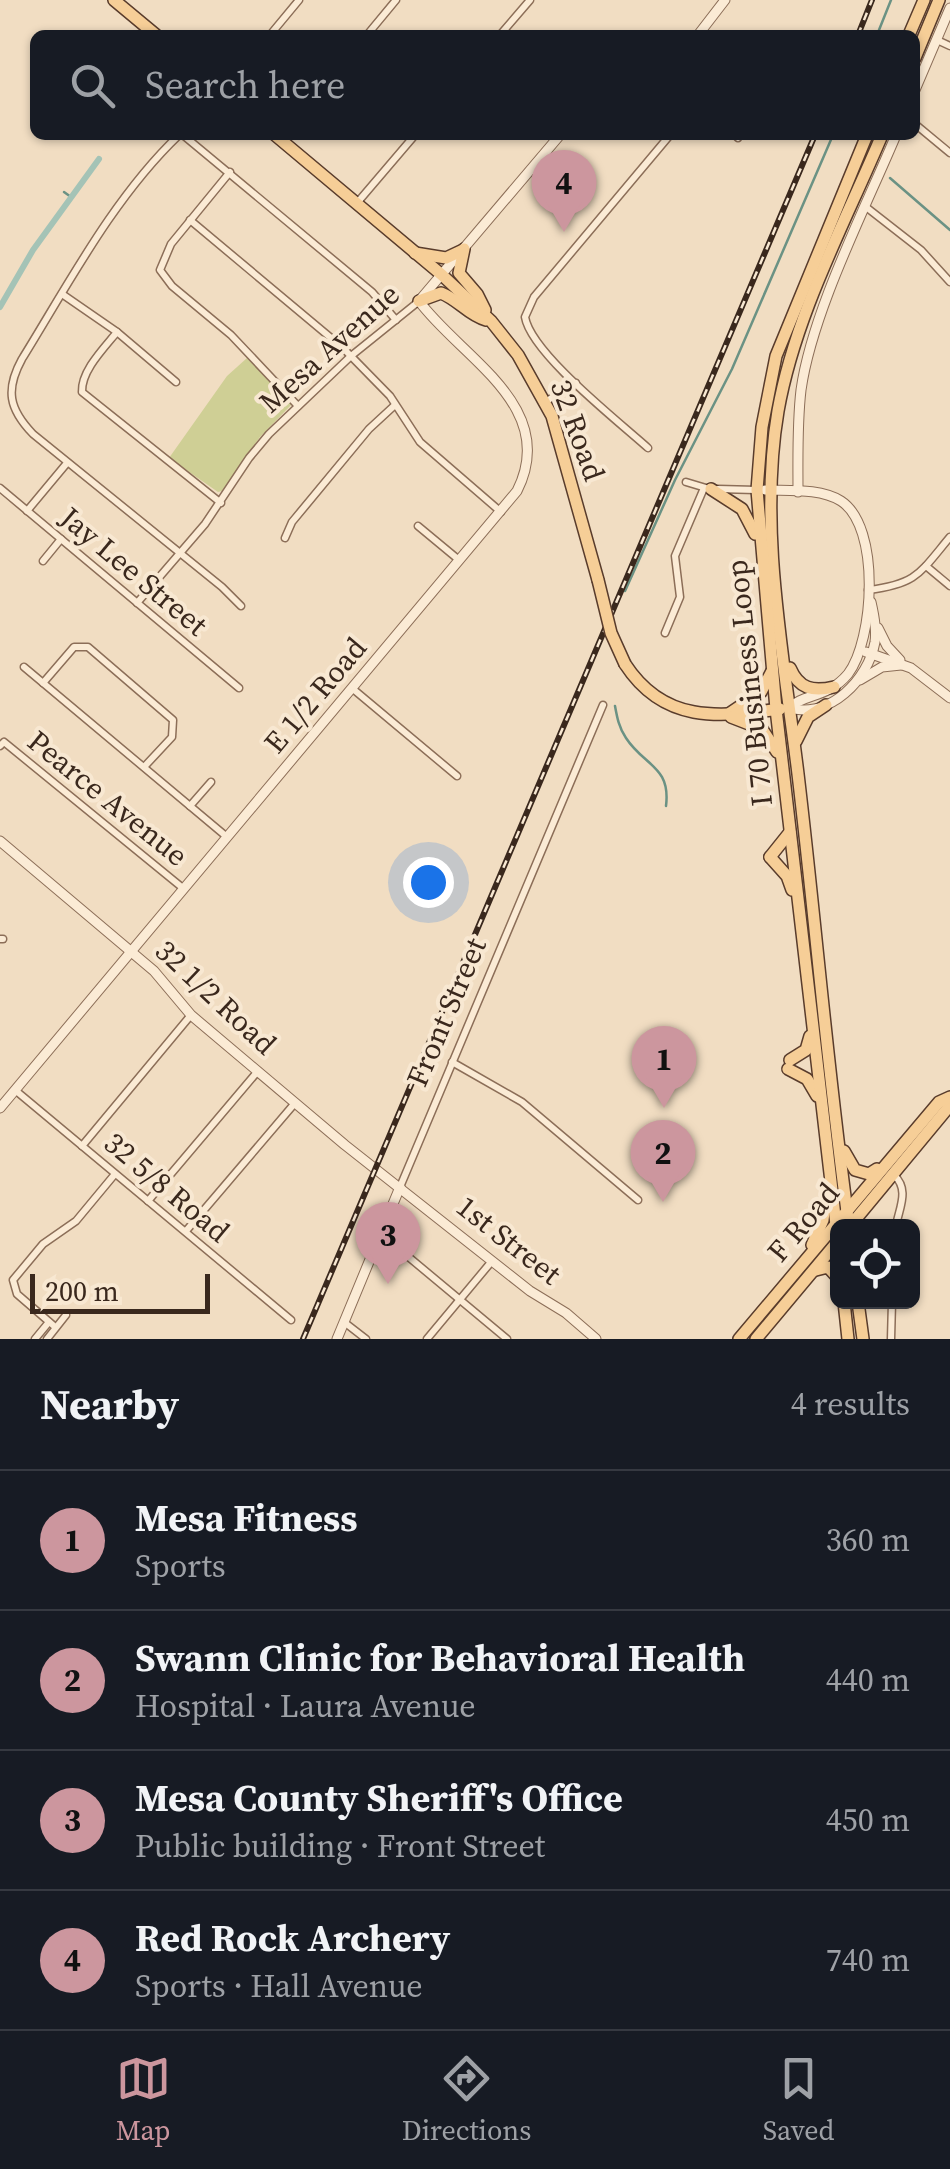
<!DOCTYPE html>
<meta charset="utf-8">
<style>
:root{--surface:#171b24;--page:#20242c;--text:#f1f3f6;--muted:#9ea1a6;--line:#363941;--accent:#cc969e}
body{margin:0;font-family:"Source Serif 4",serif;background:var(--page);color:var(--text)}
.controls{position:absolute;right:30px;bottom:30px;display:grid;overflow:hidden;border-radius:15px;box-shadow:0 2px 8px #0004}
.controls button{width:90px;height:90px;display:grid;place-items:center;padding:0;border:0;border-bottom:2px solid var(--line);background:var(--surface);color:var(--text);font:50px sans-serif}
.scale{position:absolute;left:30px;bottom:25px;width:180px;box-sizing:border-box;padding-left:10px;border:5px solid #3a281d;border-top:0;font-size:28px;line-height:35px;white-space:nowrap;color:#3a281d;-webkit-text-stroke:8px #f8e8d2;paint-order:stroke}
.you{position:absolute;left:428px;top:882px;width:35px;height:35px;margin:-25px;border:8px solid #fff;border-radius:50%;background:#1a73e8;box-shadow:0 0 0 15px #1a73e833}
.badge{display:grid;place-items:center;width:65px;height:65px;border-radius:50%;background:var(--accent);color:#111;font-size:32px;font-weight:700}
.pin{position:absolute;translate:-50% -82px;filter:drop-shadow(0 2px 5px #0008)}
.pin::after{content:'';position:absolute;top:52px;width:35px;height:30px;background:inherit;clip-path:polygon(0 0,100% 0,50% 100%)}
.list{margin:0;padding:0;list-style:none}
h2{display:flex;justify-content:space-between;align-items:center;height:130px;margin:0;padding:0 40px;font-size:42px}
h2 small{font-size:32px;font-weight:400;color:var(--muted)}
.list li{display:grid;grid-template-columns:65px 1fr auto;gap:30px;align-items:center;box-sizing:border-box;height:140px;padding:0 40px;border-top:2px solid var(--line)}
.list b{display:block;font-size:38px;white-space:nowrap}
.list p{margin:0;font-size:32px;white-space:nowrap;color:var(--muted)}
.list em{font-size:32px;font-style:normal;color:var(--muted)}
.icon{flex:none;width:55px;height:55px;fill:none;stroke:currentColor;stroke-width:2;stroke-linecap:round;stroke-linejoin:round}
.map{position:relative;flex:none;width:950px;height:1339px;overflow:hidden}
.search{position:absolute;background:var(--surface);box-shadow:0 2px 8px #0004;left:30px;right:30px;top:30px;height:110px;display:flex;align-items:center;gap:25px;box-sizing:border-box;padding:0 35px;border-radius:15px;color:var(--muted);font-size:38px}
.sheet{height:690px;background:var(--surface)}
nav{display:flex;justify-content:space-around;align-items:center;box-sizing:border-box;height:140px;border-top:2px solid var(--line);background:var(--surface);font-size:28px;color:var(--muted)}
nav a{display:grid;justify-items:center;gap:5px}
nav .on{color:var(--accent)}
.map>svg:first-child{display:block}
</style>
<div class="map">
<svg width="950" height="1339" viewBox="0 0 950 1339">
<rect width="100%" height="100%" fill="#f1ddc2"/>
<!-- green -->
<path fill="#cfcf95" d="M247,358L292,404L260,437L222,491L218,492L169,458L227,376Z"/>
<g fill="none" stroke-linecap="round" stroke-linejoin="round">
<!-- stream -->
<g stroke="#6b9284" stroke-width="2.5">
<path d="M877,35L891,0"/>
<path d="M890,178L950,230"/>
<path d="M64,192L71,197"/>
<path d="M625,591L675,480L732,369L833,135"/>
<path d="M615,706C617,717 619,728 626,738C644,766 671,766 666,806"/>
</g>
<!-- canal -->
<path stroke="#a4c3b6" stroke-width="6" d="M0,307L33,250L99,159"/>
<!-- minor casing -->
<g stroke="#8c6e58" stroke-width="9">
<g id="minor">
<path d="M270,35L299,0"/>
<path d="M367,35L396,0"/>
<path d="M500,35L530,0"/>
<path d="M937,40L950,46"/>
<path d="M915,124L950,153"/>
<path d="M179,135C114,197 69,283 22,359C5,390 9,409 33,434L222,587L241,606"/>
<path d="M183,135L372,292L396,320"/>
<path d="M735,135L738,138"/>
<path d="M230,172L171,244L160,270L172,286L231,335L298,406"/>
<path d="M357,203L415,135"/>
<path d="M866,207L921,250L950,282"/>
<path d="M190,220L343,348L390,396L420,442L501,512"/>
<path d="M62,294L117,332L176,382"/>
<path d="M117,332C104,348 81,371 82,392L221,503"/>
<path d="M545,402L576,383"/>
<path d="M648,448C618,421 531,353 525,317L534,297L670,135"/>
<path d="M686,482L706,488"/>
<path d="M0,488L239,688"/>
<path d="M718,489L756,490"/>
<path d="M27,511L67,463"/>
<path d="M418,526L459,560"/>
<path d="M285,538L292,522L369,429L395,405"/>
<path d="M43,561L61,539"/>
<path d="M926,566L950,586"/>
<path d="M868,590C917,584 920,573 950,537"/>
<path d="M137,603L205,524L249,458L269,434L351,356L418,302"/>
<path d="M665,633L680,597L675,556L704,488"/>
<path d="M24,667L227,837"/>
<path d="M43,683L74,647H88L173,720L172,737L144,767"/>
<path d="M353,689L457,776"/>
<path d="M0,746L4,742L184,889"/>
<path d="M190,806L211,782"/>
<path d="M0,939H3"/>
<path d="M452,1062L522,1102L638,1200"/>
<path d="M15,1090L291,1320"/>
<path d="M82,1146L191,1015"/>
<path d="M894,1175C910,1190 899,1208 896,1226"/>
<path d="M400,1187L603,705"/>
<path d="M148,1201L258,1071"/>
<path d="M186,1231L295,1103"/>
<path d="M381,1234L507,1339"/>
<path d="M344,1322L366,1339"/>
<path d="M54,1326L17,1294L13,1280L43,1244L76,1221L115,1174"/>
<path d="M35,1339L49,1322"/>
<path d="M47,1339L66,1315"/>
<path d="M427,1339L492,1261"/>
<path d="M891,1339L892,1302"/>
</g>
</g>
<!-- tertiary casing -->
<g stroke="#8c6e58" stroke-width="11">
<g id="tertiary">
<path d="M698,35L725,0"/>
<path d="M915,90L950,8"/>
<path d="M765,490C789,491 820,488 841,501C881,527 874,640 848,674C827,699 804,693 789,708"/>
<path d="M798,492C798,458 797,424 801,390C812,312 865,209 896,135"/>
<path d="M878,628L887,646L900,660"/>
<path d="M866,652L911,668L950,698"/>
<path d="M860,680L882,667L901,665"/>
<path d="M789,708C830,719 868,680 875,642C877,629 874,615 871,602"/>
<path d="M0,841L154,971L191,1015L345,1145L530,1291L566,1313L596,1339"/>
<path d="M0,1108L517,491C560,406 460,357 419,301L560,135"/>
<path d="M337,1339L400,1187"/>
</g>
</g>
<!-- primary casing -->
<g stroke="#593c2c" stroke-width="14">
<g id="primary">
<path d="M114,0L156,35"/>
<path d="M909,35L924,0"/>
<path d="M915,58L939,0"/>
<path d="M275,135L442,275L491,321L518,355L552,416L598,580"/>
<path d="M464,249L459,273L477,294L485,310"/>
<path d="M415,253L446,258L463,250"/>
<path d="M419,301L441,293C459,300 468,315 486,320"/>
<path d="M711,489L742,509L755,534"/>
<path d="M625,664C664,724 718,717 780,709"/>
<path d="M790,668C799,689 813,692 834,687"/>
<path d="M730,713L761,692L772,671"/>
<path d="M731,717L762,729L777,752"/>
<path d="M796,741L808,717L826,705"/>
<path d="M770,857L787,876L792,890"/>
<path d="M770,857L790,832"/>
<path d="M790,1060L806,1050L810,1036"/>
<path d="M788,1069L807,1079L817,1096"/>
<path d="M844,1151L855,1170L869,1174L877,1169"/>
<path d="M849,1226C828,1076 816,925 798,774C784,658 758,528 778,411C795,315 844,225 882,135"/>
<path d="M850,1226L947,1109L950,1101"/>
<path d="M838,1242L776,709L757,490L762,427L776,356L867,135"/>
<path d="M812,1245L823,1220L826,1196"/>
<path d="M816,1270L828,1267L838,1278"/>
<path d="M844,1302L848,1339"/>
<path d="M858,1302L863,1339"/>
<path d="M739,1339L939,1102L950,1097"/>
<path d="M756,1339L838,1241"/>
</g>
</g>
<!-- minor -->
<use href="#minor" stroke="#fbebd5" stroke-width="6"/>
<!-- tertiary -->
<use href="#tertiary" stroke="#fbebd5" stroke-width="9"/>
<!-- primary -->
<use href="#primary" stroke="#f6ce97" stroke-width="11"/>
<!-- rail casing -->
<g stroke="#3a281d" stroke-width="6">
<g id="rail">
<path d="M858,35L872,0"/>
<path d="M303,1339L815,135"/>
</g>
</g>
<!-- rail -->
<use href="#rail" stroke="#f8e8d2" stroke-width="2.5" stroke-dasharray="8" stroke-linecap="butt"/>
<!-- primary-bridge casing -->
<g stroke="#593c2c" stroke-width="14" stroke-linecap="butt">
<path id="primary-bridge" d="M598,580L611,633L625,664"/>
</g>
<!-- primary-bridge -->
<use href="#primary-bridge" stroke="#f6ce97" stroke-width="11"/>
</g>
<g text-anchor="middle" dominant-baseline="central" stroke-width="8" stroke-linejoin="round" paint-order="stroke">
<!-- street labels -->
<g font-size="30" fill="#3a281d" stroke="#f8e8d2">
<text transform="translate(329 348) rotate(-42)">Mesa Avenue</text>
<text transform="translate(578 430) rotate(70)">32 Road</text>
<text transform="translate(134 571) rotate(40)">Jay Lee Street</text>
<text transform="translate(749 683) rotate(-96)">I 70 Business Loop</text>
<text transform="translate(315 695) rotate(-50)">E 1/2 Road</text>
<text transform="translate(108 798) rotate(39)">Pearce Avenue</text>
<text transform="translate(216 997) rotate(43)">32 1/2 Road</text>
<text transform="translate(446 1012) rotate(-67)">Front Street</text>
<text transform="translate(167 1187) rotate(40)">32 5/8 Road</text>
<text transform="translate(803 1222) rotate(-50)">F Road</text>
<text transform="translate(509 1240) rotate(38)">1st Street</text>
</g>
</g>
</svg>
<div class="controls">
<button><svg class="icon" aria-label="locate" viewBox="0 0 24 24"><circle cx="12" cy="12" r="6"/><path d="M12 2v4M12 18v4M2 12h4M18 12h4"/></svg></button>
</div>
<div class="scale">200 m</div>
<div class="you"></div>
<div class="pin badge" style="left:664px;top:1108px">1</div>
<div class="pin badge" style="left:663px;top:1202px">2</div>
<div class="pin badge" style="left:388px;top:1284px">3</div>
<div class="pin badge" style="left:564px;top:232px">4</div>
<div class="search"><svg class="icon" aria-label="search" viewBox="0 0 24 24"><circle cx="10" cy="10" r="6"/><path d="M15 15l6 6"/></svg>Search here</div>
</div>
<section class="sheet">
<h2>Nearby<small>4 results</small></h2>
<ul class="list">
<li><span class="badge">1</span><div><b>Mesa Fitness</b><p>Sports</p></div><em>360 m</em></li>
<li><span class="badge">2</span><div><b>Swann Clinic for Behavioral Health</b><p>Hospital · Laura Avenue</p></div><em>440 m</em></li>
<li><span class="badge">3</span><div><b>Mesa County Sheriff's Office</b><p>Public building · Front Street</p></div><em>450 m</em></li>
<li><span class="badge">4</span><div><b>Red Rock Archery</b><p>Sports · Hall Avenue</p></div><em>740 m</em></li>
</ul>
</section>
<nav>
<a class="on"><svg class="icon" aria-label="map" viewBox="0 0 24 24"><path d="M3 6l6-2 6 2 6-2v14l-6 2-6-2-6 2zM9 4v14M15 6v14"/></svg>Map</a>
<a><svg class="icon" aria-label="directions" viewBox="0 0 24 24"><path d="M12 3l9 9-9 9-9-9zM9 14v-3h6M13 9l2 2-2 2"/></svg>Directions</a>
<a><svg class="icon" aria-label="saved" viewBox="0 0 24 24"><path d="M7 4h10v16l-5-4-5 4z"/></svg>Saved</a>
</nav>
